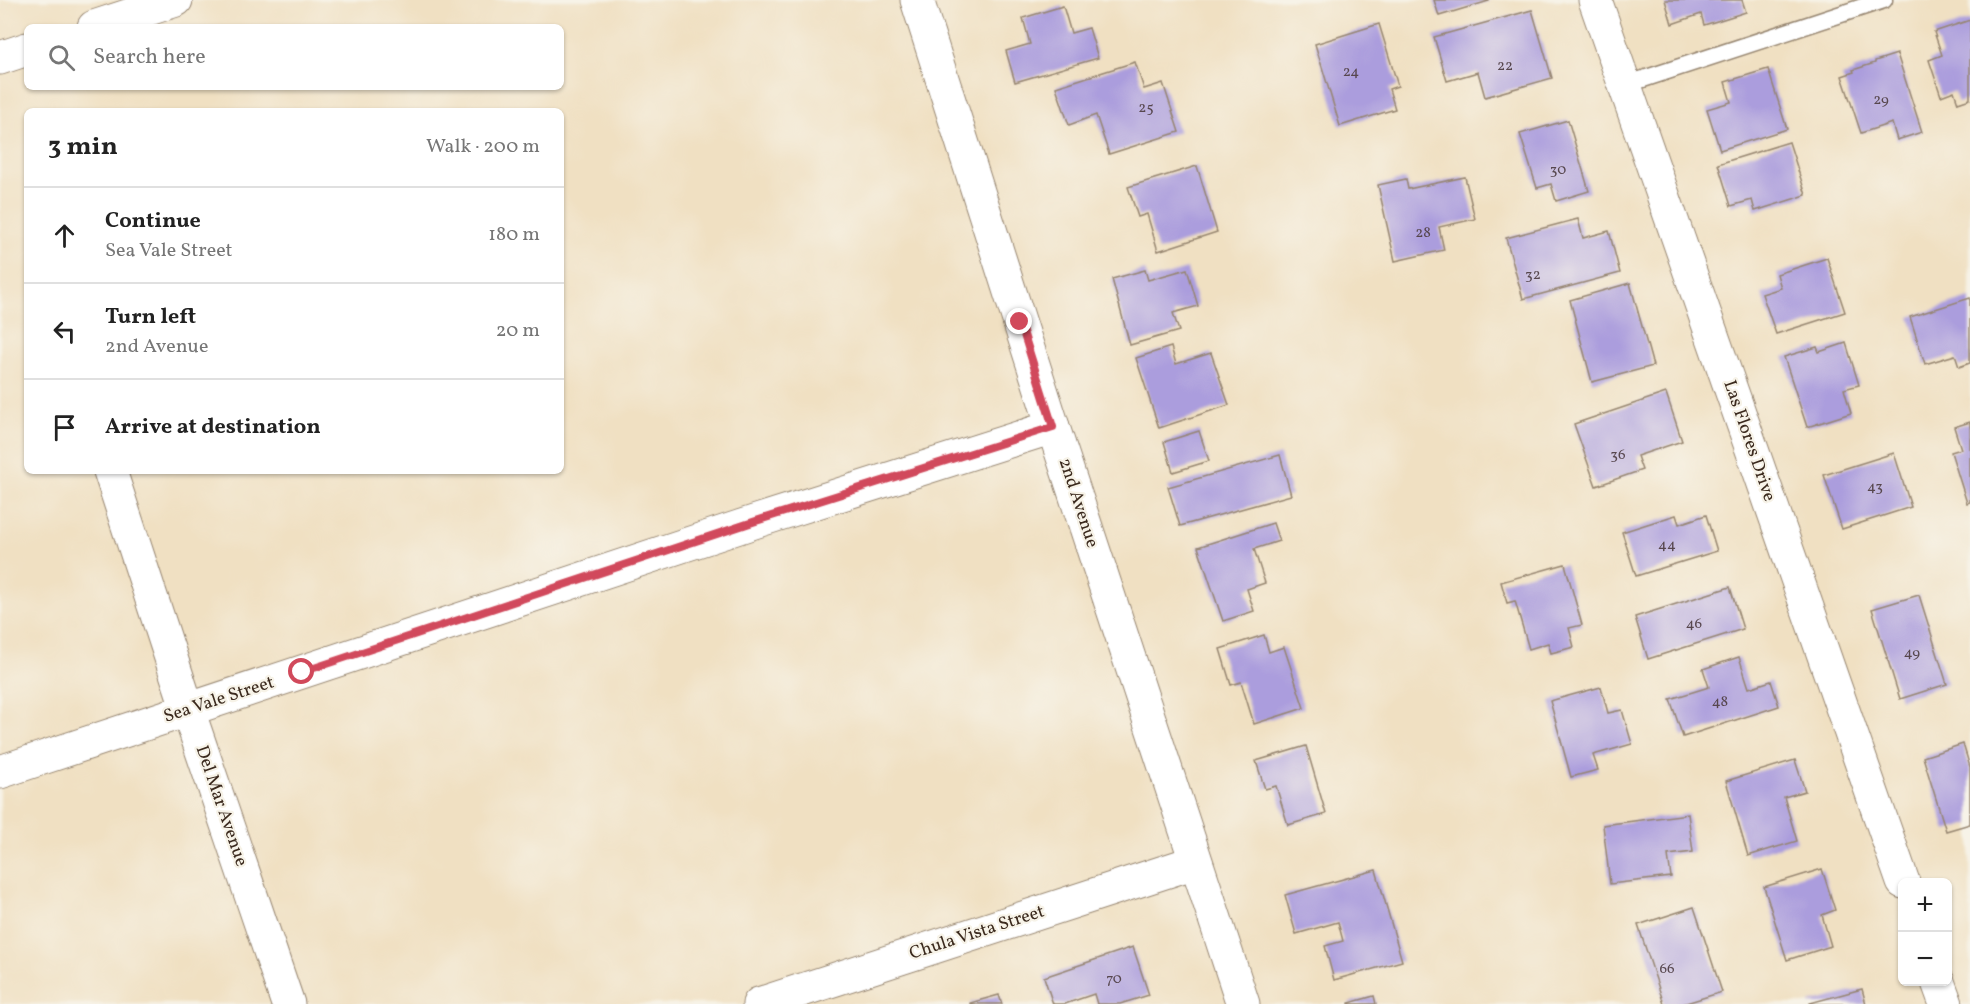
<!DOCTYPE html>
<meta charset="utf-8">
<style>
:root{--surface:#fff;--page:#f2f2f2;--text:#222;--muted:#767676;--line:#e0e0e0}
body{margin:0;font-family:Vollkorn,serif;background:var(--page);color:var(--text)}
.controls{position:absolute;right:18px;bottom:18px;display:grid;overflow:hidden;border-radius:9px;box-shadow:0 2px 4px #0004}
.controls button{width:54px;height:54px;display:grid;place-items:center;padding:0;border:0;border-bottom:2px solid var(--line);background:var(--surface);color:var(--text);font:30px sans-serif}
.stop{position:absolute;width:18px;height:18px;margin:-14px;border:4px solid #d1495b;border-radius:50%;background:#fff}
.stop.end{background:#d1495b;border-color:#fff;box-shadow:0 2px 6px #0008}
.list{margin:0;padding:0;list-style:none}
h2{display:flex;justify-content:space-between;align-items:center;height:78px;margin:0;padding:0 24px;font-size:26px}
h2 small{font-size:20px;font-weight:400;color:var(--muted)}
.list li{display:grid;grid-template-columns:39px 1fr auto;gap:18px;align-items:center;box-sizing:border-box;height:96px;padding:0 24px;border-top:2px solid var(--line)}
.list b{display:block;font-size:22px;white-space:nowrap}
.list p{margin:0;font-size:20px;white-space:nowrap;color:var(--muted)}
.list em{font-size:20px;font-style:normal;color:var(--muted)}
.icon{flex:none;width:33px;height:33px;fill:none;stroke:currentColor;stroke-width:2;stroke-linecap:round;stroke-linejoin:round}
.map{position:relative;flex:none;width:1970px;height:1004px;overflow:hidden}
.search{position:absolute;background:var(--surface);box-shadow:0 2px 4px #0004;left:24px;top:24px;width:540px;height:66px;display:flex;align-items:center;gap:15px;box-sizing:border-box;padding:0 21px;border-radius:9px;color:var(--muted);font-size:22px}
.panel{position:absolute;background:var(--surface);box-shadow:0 2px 4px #0004;left:24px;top:108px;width:540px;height:366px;border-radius:9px}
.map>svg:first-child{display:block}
</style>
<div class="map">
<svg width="1970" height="1004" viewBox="0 0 1970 1004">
<rect width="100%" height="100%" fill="#f7f3e8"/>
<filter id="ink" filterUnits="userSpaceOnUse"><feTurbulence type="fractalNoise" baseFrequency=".0167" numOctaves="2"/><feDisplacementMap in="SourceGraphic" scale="12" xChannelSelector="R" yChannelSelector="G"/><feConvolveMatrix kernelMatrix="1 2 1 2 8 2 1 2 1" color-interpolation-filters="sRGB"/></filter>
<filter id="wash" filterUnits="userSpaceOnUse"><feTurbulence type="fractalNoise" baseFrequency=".008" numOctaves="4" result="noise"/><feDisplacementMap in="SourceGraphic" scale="24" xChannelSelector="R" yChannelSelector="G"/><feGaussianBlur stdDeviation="1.35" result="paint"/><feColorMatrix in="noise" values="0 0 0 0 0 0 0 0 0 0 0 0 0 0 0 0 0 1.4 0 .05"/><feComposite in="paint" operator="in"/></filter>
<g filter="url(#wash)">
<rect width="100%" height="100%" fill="#f0e0c2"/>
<g id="blocks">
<!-- building -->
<g fill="#ab9ddd">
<path d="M1434,0H1489V1L1439,16Z"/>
<path d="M1665,0H1742L1746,12L1704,25L1701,14L1672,24Z"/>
<path d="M1063,6L1071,33L1089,28L1098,58L1015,82L1006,51L1030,44L1023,18Z"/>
<path d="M1532,10L1552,78L1485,97L1478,72L1447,81L1434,37Z"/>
<path d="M1970,20V99L1958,103L1954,91L1941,96L1929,60L1942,55L1934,32Z"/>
<path d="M1379,24L1398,86L1389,89L1395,109L1340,126L1315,44Z"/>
<path d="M1897,54L1922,132L1897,140L1892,123L1861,133L1842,76L1854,72L1853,70L1875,63V61Z"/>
<path d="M1135,62L1144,89L1163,83L1179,132L1109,154L1096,115L1069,125L1056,87Z"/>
<path d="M1768,69L1787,129L1720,150L1707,109L1731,102L1725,82Z"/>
<path d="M1568,120L1589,191L1556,201L1551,184L1537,188L1520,134Z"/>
<path d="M1789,142L1806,195L1755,211L1752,200L1731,206L1718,164Z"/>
<path d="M1197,166L1217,232L1158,251L1147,214L1138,217L1128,187Z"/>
<path d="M1465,177L1475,219L1439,227L1444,250L1395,261L1378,185L1406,179L1408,189Z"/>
<path d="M1578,219L1583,238L1609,231L1620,273L1523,299L1506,238Z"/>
<path d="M1827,258L1845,312L1776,334L1762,294L1781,288L1777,274Z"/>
<path d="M1187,269L1198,306L1173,313L1179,331L1130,345L1112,279L1145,270L1148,280Z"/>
<path d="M1630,283L1653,366L1592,382L1570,300Z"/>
<path d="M1970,298V363L1959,367L1955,355L1925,364L1910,317Z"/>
<path d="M1846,343L1859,385L1844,389L1851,413L1807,427L1784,357L1817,347L1819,352Z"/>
<path d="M1171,347L1176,364L1211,353L1229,405L1159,428L1136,358Z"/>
<path d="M1666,393L1682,441L1637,456L1642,470L1596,486L1574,424Z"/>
<path d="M1970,422V502L1967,503L1951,452L1961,449L1954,427Z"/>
<path d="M1199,431L1209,461L1173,472L1164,442Z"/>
<path d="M1894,453L1911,507L1842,529L1824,475Z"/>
<path d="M1280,455L1291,495L1180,526L1168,487Z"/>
<path d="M1676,515L1679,524L1706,515L1717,551L1636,576L1622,532Z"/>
<path d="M1273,523L1279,541L1254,549L1265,583L1247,589L1254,611L1223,621L1198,547Z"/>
<path d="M1565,564L1582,625L1569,628L1574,647L1551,653L1548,643L1529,649L1515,601L1507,603L1501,582Z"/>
<path d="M1730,587L1743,629L1648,659L1635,617Z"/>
<path d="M1919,595L1947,684L1900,699L1872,609Z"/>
<path d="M1264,635L1269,652L1284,647L1304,708L1254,724L1241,682L1231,685L1220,649Z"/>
<path d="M1739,657L1749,688L1771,681L1779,706L1683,737L1670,699L1709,687L1703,669Z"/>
<path d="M1601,687L1608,713L1622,710L1632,744L1593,755L1598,770L1571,777L1550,701Z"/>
<path d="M1963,744L1970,767V824L1946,831L1923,757Z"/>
<path d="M1306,746L1326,814L1288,825L1276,786L1265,789L1256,761Z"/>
<path d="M1795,760L1805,791L1784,797L1797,841L1748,856L1726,781Z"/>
<path d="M1688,814L1693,852L1668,855L1671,877L1610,884L1603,825Z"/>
<path d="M1822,869L1835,910L1822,915L1831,946L1787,960L1764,887Z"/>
<path d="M1376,870L1402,961L1334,980L1325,946L1343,941L1338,922L1296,934L1285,895Z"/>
<path d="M1694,907L1722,992L1683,1004H1664L1638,925Z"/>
<path d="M1133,947L1149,995L1120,1004H1097L1094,994L1065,1004H1053L1044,977Z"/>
<path d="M1862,989L1866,1004H1810V1003Z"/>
<path d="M999,995L1002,1004H970V1003Z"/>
<path d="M1374,996L1376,1004H1349V1003Z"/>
</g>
</g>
</g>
<g filter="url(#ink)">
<use href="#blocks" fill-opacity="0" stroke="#968570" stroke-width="1.5"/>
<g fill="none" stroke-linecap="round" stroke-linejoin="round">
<!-- service casing -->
<g stroke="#968570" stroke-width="19">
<path id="service" d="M1625,85L1884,0"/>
</g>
<!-- minor casing -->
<g stroke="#968570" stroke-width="35">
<g id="minor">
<path d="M1595,0L1903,882"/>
<path d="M110,471L188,710L288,1004"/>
<path d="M0,772L757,521L1053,427"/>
<path d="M1938,982L1946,1004"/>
<path d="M759,1004L1195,862"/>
</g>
</g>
<!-- tertiary casing -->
<g stroke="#968570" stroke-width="35">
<g id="tertiary">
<path d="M917,0L1053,427L1243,1004"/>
<path d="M94,27L176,0"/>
<path d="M0,58L27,49"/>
</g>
</g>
<!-- service -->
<use href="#service" stroke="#fff" stroke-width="16"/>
<!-- minor -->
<use href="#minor" stroke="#fff" stroke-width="33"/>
<!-- tertiary -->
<use href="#tertiary" stroke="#fff" stroke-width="33"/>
</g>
</g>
<g fill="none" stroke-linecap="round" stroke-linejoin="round" filter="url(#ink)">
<!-- route -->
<path stroke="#d1495b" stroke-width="8" d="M302,672L756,521L1053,427L1020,322"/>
</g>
<g text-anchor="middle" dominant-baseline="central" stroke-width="4.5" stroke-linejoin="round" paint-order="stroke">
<!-- number labels -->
<g font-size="15" fill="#57474e">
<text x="1505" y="66">22</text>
<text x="1351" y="72">24</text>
<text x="1881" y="100">29</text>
<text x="1146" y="108">25</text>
<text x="1558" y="170">30</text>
<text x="1423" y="233">28</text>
<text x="1533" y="275">32</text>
<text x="1618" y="455">36</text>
<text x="1875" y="487">43</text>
<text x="1667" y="545">44</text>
<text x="1694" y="624">46</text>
<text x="1912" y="653">49</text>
<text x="1720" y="702">48</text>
<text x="1667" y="969">66</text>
<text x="1114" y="979">70</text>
</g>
<!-- street labels -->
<g font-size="18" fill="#3b2a1e" stroke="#f7f3e8">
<text transform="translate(1749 441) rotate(71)">Las Flores Drive</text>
<text transform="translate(1078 503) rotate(72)">2nd Avenue</text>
<text transform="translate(219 700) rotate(-18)">Sea Vale Street</text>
<text transform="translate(221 806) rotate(71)">Del Mar Avenue</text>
<text transform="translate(977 933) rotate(-18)">Chula Vista Street</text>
</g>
</g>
</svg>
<div class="controls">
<button>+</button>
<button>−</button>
</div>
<div class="stop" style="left:302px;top:672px"></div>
<div class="stop end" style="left:1020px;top:322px"></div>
<div class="search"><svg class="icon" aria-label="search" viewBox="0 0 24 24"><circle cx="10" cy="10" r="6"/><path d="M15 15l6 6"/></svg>Search here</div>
<section class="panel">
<h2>3 min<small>Walk · 200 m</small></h2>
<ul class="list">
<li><svg class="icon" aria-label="ahead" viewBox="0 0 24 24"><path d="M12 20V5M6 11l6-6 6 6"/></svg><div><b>Continue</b><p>Sea Vale Street</p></div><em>180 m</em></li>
<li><svg class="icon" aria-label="left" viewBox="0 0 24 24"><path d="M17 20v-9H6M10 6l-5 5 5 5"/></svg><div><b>Turn left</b><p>2nd Avenue</p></div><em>20 m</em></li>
<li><svg class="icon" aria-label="arrive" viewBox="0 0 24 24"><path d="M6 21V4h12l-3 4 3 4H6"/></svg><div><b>Arrive at destination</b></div></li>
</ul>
</section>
</div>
